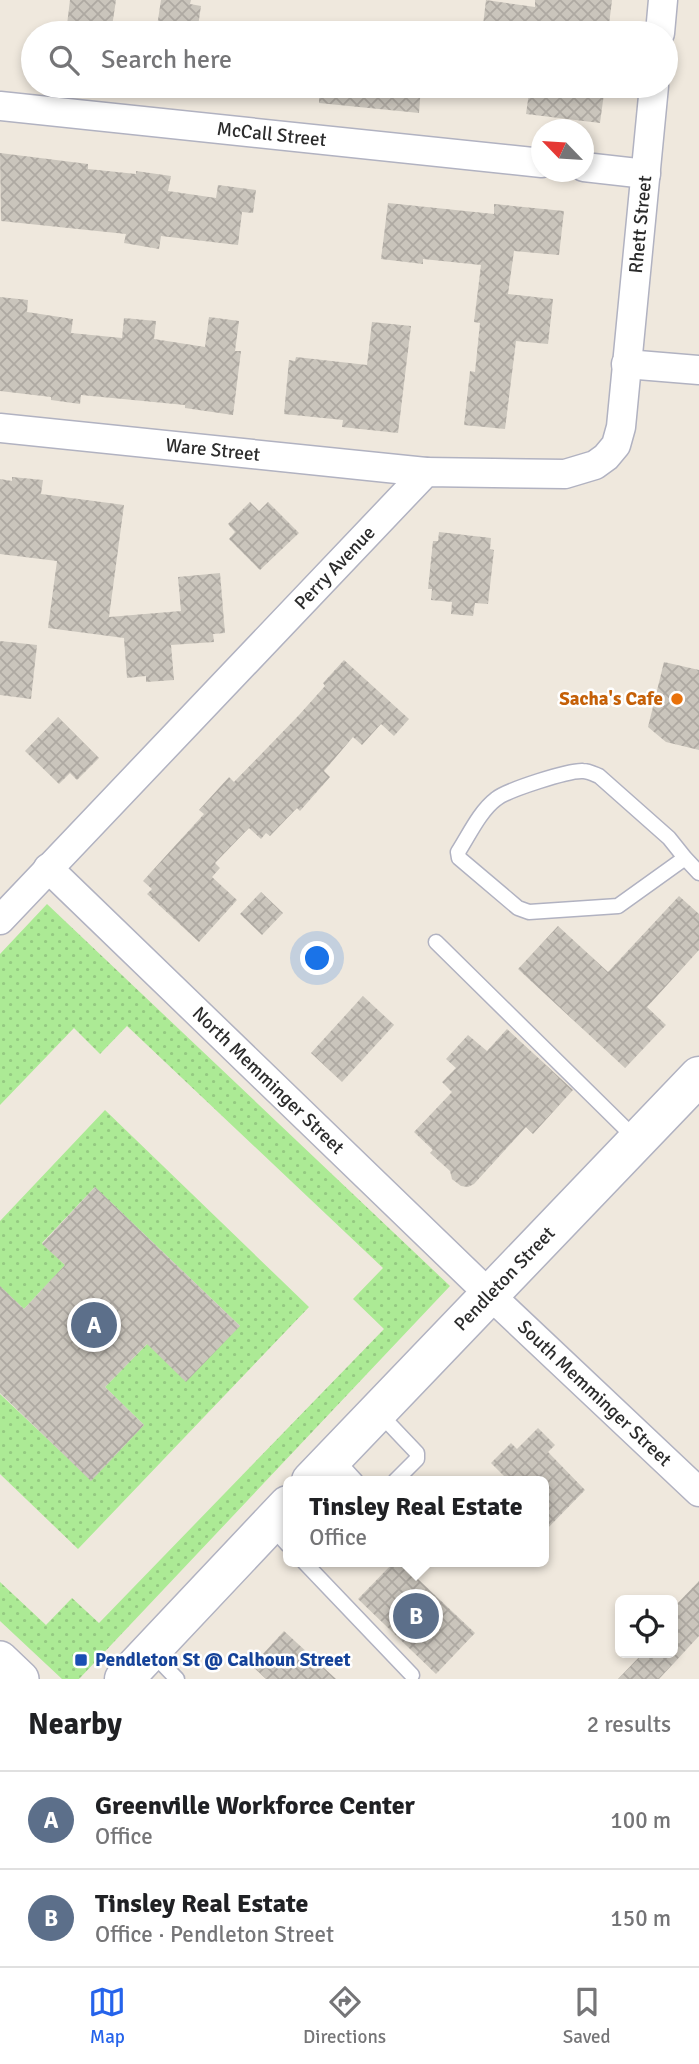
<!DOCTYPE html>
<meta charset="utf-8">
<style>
:root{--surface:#fff;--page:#f6f6f6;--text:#202124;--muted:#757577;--line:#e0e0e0;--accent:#2563eb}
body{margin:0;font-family:Signika,sans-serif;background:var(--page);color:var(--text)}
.controls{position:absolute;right:21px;bottom:21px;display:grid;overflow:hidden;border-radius:10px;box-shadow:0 4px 10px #0003}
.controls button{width:63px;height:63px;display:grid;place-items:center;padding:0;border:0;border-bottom:2px solid var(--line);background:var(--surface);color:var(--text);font:35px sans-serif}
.compass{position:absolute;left:531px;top:119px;width:63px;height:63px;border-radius:50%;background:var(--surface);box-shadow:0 4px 10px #0003;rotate:295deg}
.you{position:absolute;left:318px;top:959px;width:24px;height:24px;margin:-18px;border:5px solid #fff;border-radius:50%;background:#1a73e8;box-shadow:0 0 0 10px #1a73e833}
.badge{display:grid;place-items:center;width:46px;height:46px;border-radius:50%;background:var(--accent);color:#fff;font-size:23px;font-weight:700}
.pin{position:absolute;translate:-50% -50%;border:4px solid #fff;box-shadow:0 2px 7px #0006}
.popup{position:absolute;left:283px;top:1476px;width:266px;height:91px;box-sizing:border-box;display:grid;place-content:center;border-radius:10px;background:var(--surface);filter:drop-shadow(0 2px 5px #0005);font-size:23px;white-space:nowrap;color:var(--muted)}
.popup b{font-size:26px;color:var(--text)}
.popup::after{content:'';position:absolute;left:50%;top:100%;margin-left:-14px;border:14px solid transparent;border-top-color:var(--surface)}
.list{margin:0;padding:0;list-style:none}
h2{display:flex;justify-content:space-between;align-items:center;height:91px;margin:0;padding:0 28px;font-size:30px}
h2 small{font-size:23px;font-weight:400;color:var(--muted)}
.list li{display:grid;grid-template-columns:46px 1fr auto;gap:21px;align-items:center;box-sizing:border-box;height:98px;padding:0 28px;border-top:2px solid var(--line)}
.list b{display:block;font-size:26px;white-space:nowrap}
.list p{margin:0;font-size:23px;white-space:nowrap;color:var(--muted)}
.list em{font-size:23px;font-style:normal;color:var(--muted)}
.icon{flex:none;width:38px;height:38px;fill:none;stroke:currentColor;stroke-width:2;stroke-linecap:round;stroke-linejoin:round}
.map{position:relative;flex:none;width:699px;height:1679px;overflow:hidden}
.search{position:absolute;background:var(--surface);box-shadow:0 4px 10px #0003;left:21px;right:21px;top:21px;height:77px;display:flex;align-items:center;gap:18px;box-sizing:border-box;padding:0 24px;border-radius:38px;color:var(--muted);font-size:26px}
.sheet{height:287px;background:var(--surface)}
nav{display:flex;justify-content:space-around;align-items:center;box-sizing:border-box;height:98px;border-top:2px solid var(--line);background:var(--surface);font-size:19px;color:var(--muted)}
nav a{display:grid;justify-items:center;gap:4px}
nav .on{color:var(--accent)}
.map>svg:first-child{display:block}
</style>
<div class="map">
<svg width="699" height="1679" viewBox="0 0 699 1679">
<defs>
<pattern id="green-dots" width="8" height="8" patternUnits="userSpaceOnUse" patternTransform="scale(1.75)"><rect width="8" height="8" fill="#acea95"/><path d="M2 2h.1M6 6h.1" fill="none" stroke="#94c981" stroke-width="1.8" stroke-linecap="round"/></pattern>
<pattern id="building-cross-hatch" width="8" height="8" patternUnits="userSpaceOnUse" patternTransform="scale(1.75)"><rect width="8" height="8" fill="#cac5bc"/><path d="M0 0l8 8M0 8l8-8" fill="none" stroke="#aea9a2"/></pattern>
</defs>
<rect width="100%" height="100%" fill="#efe8dd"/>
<!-- green -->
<g fill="url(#green-dots)">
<path d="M47,904L450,1286L79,1679H62L0,1621V1582L46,1625L72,1598L99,1623L384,1329L353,1299L383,1268L127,1026L100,1054L74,1028L0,1105V954Z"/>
<path d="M105,1110L309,1307L78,1549L0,1474V1394L91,1480L144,1425L105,1387L147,1344L240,1326L95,1187L42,1243L65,1265L24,1309L0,1287V1221Z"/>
</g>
<!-- building -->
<g fill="url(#building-cross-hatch)">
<path d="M70,0H116L111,33H66Z"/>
<path d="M161,0H191L190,4L201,6L197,33H156Z"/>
<path d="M486,0L535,7V0H612L608,33H482Z"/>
<path d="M319,86H421L419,113L319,103Z"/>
<path d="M530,86H605L600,123L526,114Z"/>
<path d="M0,153L88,164V169L136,174V171L171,176L168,191L216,198L218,185L256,190L253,213L242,212L238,245L161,236L159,249L124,243L126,234L1,221Z"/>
<path d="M388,203L494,214V204L564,211L559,255L514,251L508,294L553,299L548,344L516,341L505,429L464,425L470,371L475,372L480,323L474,322L481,265L423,259V264L381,259Z"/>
<path d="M0,297L28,300L27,312L73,319L71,333L122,338L124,318L156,321L154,339L205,347L209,317L239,321L235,351H241L233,415L185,408V405L81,395L80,404L51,400V397L0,391Z"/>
<path d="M372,322L411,326L398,433L342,427L343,420L284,414L289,360L295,361L296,357L367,365Z"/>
<path d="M12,477L43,480L41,494L124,505L109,617L181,611L178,577L220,573L225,633L213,634L214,642L171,645L174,680L146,682V676L127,678L124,638L48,628L57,561L0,554V479L12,481Z"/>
<path d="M250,502L259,511L268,502L299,533L260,570L229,539L235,532L228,524Z"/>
<path d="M439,532L491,538L490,549L494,550L488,604L475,603L473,616L451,614L452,602L431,600L432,589H428L433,541H438Z"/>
<path d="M0,641L37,645L31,699L0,695Z"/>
<path d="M344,660L409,719L394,736L381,724L362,745L353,737L324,771L330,777L300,811L297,808L270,836L266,833L261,839L249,828L215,863L220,868L212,877L237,900L199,942L147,894L152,889L143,881L204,814L199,810L229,777L234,782L299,715L325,686L323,683Z"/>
<path d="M664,662L699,670V750L666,742L648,727Z"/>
<path d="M58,717L99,758L77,780L70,773L59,784L25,751Z"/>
<path d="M261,892L283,913L262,935L240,914Z"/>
<path d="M679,896L699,914V950L647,1007L666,1025L625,1068L518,969L558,926L608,972Z"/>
<path d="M363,996L394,1025L342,1082L311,1053Z"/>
<path d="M507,1029L573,1090L533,1134L526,1127L474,1184L468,1187L461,1186L452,1179L450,1171L430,1153L433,1150L414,1132L452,1092L442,1082L456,1068L446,1059L468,1035L487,1051Z"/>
<path d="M95,1187L240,1326L186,1382L147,1344L105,1387L144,1425L91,1481L0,1393V1286L24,1309L65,1265L42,1244Z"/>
<path d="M538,1428L555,1445L548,1452L585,1490L544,1532V1481H509L491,1463L511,1443L517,1449Z"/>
<path d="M394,1562H400L475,1633L436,1674L358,1599Z"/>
<path d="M699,1581V1636L659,1679H618L643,1653H673V1608Z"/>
<path d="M284,1631L336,1679H266L252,1666Z"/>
</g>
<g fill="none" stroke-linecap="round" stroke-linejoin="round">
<!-- service casing -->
<g stroke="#b1b2c1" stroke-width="17">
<g id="service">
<path d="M685,858L618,906L529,912L518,908L459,858L458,852C469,835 480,811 496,799C507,790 569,770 583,771C588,771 594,774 599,776L669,838L685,858L699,873"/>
<path d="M436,942L636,1139"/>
<path d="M379,1413L417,1453V1459L395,1481"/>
<path d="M335,1458L356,1481"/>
<path d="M271,1526L288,1545"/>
<path d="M304,1562L412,1675"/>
<path d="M151,1652L177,1679"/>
</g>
</g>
<!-- minor casing -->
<g stroke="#b1b2c1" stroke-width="31">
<g id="minor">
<path d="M660,33L663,0"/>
<path id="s1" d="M0,106L542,163"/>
<path d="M584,167L646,174"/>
<path d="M626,364L699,370"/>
<path id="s2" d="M0,428L426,472"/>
<path id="s3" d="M48,868L489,1294L699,1492"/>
<path id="s4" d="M0,920L426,472L565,474L595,465L606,457L616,445L621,427L654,86"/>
</g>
</g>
<!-- tertiary casing -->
<g stroke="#b1b2c1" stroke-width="38">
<path id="tertiary" d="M0,1659L21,1679"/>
</g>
<!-- secondary casing -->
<g stroke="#b1b2c1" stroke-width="41">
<g id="secondary">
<path id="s5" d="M311,1481L699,1076"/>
<path d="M124,1679L288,1505"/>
</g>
</g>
<!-- service -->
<use href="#service" stroke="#fff" stroke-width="14"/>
<!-- minor -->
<use href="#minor" stroke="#fff" stroke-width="28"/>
<!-- tertiary -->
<use href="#tertiary" stroke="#fff" stroke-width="35"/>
<!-- secondary -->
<use href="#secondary" stroke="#fff" stroke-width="38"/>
</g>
<!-- markers -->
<circle fill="#e8710a" stroke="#fff" stroke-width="2.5" cx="677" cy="699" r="7"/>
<rect fill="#1a4fb4" stroke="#fff" stroke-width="2.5" x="74" y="1653" width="14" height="14" rx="3.5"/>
<g text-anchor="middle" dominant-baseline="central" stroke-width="5" stroke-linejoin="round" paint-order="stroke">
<!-- street labels -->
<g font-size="19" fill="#2c2c2c" stroke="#fff">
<text stroke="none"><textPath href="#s1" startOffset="273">McCall Street</textPath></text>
<text stroke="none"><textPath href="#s4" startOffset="1040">Rhett Street</textPath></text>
<text stroke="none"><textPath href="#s2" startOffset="214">Ware Street</textPath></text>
<text stroke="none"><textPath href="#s4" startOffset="486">Perry Avenue</textPath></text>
<text stroke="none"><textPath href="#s3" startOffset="306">North Memminger Street</textPath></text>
<text stroke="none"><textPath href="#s5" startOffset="280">Pendleton Street</textPath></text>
<text stroke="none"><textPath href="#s3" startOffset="758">South Memminger Street</textPath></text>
</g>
<!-- food labels -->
<g font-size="19" font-weight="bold" fill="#c56008" stroke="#fff" text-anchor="end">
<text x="663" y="699">Sacha's Cafe</text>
</g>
<!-- transit labels -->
<g font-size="19" font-weight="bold" fill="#164399" stroke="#fff" text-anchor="start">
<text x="95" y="1660">Pendleton St @ Calhoun Street</text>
</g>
</g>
</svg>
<div class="controls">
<button><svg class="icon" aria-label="locate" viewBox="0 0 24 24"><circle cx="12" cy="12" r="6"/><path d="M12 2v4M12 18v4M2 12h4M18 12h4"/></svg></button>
</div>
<svg class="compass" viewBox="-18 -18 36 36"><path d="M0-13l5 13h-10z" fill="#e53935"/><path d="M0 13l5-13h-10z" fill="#757577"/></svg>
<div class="you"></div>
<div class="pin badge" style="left:94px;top:1325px;background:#5c6f8a">A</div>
<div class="pin badge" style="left:416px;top:1616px;background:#5c6f8a">B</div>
<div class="popup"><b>Tinsley Real Estate</b>Office</div>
<div class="search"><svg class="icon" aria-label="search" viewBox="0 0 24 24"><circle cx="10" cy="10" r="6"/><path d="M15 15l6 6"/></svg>Search here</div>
</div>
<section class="sheet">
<h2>Nearby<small>2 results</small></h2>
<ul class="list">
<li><span class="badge" style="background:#5c6f8a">A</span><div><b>Greenville Workforce Center</b><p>Office</p></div><em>100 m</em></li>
<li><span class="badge" style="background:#5c6f8a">B</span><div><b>Tinsley Real Estate</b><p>Office · Pendleton Street</p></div><em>150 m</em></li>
</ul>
</section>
<nav>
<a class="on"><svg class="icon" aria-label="map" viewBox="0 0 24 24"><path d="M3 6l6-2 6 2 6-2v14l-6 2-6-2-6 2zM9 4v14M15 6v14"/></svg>Map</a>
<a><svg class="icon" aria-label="directions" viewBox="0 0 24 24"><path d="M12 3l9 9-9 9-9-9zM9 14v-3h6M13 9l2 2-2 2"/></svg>Directions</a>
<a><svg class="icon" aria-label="saved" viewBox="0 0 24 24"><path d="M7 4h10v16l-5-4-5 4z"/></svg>Saved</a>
</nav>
